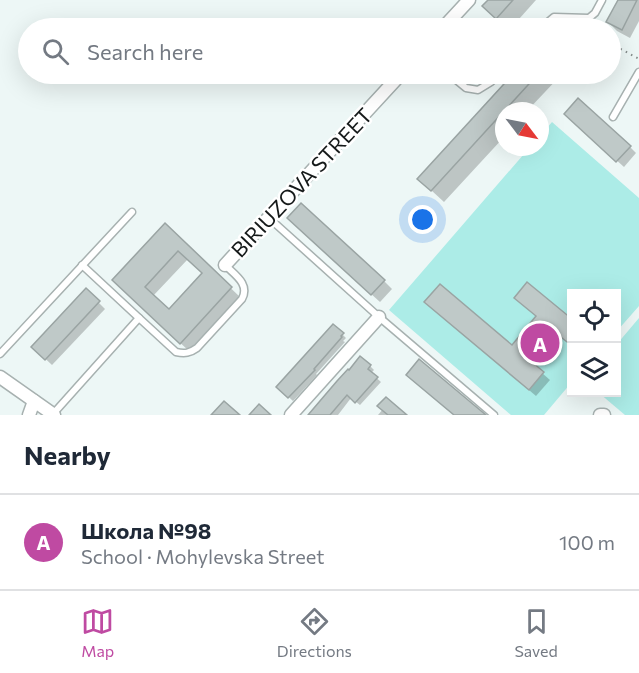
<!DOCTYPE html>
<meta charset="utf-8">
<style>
:root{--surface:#fff;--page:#f6f6f7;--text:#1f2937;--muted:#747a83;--line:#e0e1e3;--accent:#bf4aa2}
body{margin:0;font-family:Commissioner,sans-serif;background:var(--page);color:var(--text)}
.controls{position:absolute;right:18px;bottom:18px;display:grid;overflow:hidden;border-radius:0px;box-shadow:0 6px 24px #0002}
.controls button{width:54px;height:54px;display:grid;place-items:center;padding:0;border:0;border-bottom:2px solid var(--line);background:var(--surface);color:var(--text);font:30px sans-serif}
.compass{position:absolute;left:495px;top:102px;width:54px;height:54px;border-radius:50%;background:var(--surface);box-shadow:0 6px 24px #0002;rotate:122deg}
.you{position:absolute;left:423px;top:220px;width:21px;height:21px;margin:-15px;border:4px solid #fff;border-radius:50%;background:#1a73e8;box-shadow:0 0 0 9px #1a73e833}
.badge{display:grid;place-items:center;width:39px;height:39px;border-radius:50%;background:var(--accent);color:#fff;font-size:20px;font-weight:700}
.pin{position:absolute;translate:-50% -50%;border:3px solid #fff;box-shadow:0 2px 6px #0006}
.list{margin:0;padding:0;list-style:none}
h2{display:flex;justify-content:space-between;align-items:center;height:78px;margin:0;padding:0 24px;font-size:26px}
h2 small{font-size:20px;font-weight:400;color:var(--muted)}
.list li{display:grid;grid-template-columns:39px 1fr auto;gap:18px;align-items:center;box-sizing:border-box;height:96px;padding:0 24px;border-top:2px solid var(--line)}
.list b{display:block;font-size:22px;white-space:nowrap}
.list p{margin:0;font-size:20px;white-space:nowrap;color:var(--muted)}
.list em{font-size:20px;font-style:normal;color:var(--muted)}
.icon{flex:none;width:33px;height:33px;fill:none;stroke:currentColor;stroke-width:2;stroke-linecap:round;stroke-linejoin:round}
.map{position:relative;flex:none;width:639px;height:415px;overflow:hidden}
.search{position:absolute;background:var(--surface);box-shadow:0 6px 24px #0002;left:18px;right:18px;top:18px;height:66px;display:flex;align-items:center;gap:15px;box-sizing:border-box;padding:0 21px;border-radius:33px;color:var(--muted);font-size:22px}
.sheet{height:174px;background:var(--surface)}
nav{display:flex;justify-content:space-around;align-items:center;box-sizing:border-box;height:84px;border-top:2px solid var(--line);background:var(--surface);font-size:16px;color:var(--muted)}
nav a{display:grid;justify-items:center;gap:3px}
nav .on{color:var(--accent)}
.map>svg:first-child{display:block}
</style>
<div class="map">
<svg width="639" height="415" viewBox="0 0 639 415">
<rect width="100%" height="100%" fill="#edf7f6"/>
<!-- green -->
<g fill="#acece7">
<path d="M552,122L639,198V306L617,331L616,294H572L571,383L544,415H511L389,310L530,147H540V136Z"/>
<path d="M639,318V415H625L599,393L616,392L617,344Z"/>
</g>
<!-- shadow -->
<g fill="#0003" fill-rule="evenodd">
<path d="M490,0H536L511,28H508L496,18Z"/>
<path d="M619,0H639V21L630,38L617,31L608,22Z"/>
<path d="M560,24H564L569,28H556Z"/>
<path d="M515,74H562L527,111H504V137L444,202L419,179Z"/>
<path d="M572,120L630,147L636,153L624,167Z"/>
<path d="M165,225L240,297L189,351L122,289ZM188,259L204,274L169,311L153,296Z"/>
<path d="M297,227L384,281L392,289L380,302Z"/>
<path d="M86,290L105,309L52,365L33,347Z"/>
<path d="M516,298L558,334L533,365L550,380L536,396L433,309L512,347L537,317Z"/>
<path d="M334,326L346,338L343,341L345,342L316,374L317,375L293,401L278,387Z"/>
<path d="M370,366L374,370L371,373L381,382L360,405L351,398L338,415H310Z"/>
<path d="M383,409L405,415H378Z"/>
</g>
<!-- building -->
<g fill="#bfc9c8" stroke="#9aa4a3" stroke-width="1.5" fill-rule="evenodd">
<path d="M488,0H513L496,19L482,6Z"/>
<path d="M618,0H637L622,30L606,22Z"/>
<path d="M513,74H538L431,191L417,179Z"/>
<path d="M578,98L631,146L616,162L564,114Z"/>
<path d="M301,203L385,280L371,295L287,218Z"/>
<path d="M165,223L232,287L180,344L112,280ZM178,251L202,273L169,309L145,287Z"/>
<path d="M527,282L572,319V346L551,329L527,358L544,372L529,390L424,302L440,284L512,345L536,316L514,298Z"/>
<path d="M86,288L100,301L45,360L31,347Z"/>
<path d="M333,324L344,333L341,336L342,337L314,369L315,370L288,398L276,387Z"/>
<path d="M360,356L371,365L368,369L378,377L371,385L355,403L347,395L330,415H308L337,381L348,369L349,370Z"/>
<path d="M419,359L468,400L486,415H454L406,375Z"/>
<path d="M386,397L407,415H388L377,406Z"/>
<path d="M224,401L240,415H211Z"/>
<path d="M259,404L271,415H249Z"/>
</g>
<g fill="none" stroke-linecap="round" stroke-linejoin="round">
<!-- service casing -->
<g stroke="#a7b1b0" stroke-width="9">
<g id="service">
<path d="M541,28L554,17L589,18L595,13L602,0"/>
<path d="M449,74L466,88L478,90L491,82L500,74"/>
<path d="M613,117L639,72"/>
<path d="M269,218L379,317L494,415"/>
<path d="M82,265L139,318"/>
<path d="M0,354L132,212"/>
<path d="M53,414L139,318L176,352C185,354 190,353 197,348L242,299C250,284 235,275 225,265"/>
</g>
</g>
<!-- minor casing -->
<g stroke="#a7b1b0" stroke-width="15">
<g id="minor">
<path d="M443,28L469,0"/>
<path d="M225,265L401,74"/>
<path d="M0,377L54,415"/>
<path d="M29,415L34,401"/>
<path d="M291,415L379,317"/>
<path d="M600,415H604"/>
</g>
</g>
<!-- path -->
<path stroke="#838a89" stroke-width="2" stroke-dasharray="1.5 4.5" stroke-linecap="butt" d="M610,43L639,59"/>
<!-- service -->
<use href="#service" stroke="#fff" stroke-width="6"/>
<!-- minor -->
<use href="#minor" stroke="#fff" stroke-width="12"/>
</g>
<g text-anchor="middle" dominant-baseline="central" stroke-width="5" stroke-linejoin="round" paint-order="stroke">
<!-- street labels -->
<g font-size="21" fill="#151919" stroke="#fff">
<text transform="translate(301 182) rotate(-47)">BIRIUZOVA STREET</text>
</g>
</g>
</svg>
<div class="controls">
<button><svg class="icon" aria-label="locate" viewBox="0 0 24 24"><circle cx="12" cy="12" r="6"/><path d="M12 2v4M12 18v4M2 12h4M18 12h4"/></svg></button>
<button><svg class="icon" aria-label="layers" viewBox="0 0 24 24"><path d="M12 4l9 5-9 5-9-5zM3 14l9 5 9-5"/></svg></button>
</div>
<svg class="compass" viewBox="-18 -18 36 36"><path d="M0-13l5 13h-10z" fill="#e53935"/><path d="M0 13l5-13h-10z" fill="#747a83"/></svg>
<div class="you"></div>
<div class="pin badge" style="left:540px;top:343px">A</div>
<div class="search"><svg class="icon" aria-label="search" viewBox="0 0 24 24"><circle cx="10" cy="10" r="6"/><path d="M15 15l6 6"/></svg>Search here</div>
</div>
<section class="sheet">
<h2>Nearby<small></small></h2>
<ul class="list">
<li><span class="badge">A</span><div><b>Школа №98</b><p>School · Mohylevska Street</p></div><em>100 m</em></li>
</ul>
</section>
<nav>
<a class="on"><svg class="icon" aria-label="map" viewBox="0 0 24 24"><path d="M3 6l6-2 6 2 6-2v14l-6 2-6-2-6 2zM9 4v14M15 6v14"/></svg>Map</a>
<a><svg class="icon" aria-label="directions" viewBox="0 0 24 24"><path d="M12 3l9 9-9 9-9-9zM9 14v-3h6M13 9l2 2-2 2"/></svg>Directions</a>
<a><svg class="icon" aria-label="saved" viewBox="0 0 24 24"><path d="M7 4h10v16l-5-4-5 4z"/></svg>Saved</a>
</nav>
